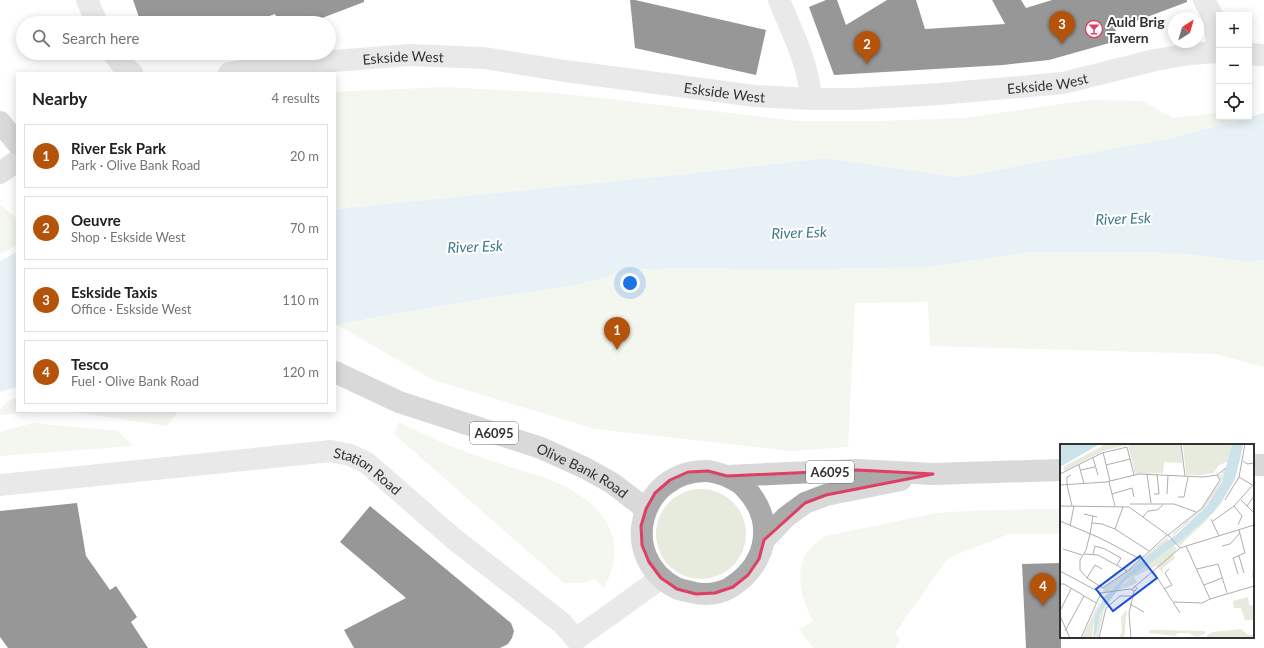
<!DOCTYPE html>
<meta charset="utf-8">
<style>
:root{--surface:#fff;--page:#f2f2f2;--text:#202124;--muted:#757577;--line:#e0e0e0;--accent:#b45309}
body{margin:0;font-family:Lato,sans-serif;background:var(--page);color:var(--text)}
.controls{position:absolute;right:12px;top:12px;display:grid;overflow:hidden;border-radius:0px;box-shadow:0 2px 10px #0003}
.controls button{width:36px;height:36px;display:grid;place-items:center;padding:0;border:0;border-bottom:1px solid var(--line);background:var(--surface);color:var(--text);font:20px sans-serif}
.compass{position:absolute;left:1168px;top:12px;width:36px;height:36px;border-radius:50%;background:var(--surface);box-shadow:0 2px 10px #0003;rotate:37deg}
.you{position:absolute;left:630px;top:283px;width:14px;height:14px;margin:-10px;border:3px solid #fff;border-radius:50%;background:#1a73e8;box-shadow:0 0 0 6px #1a73e833}
.badge{display:grid;place-items:center;width:26px;height:26px;border-radius:50%;background:var(--accent);color:#fff;font-size:13px;font-weight:700}
.pin{position:absolute;translate:-50% -33px;filter:drop-shadow(0 1px 2px #0008)}
.pin::after{content:'';position:absolute;top:21px;width:14px;height:12px;background:inherit;clip-path:polygon(0 0,100% 0,50% 100%)}
.list{margin:0;padding:0;list-style:none}
h2{display:flex;justify-content:space-between;align-items:center;height:52px;margin:0;padding:0 16px;font-size:17px}
h2 small{font-size:13px;font-weight:400;color:var(--muted)}
.list li{display:grid;grid-template-columns:26px 1fr auto;gap:12px;align-items:center;box-sizing:border-box;height:64px;margin:0 8px 8px;padding:0 8px;border:1px solid var(--line);border-radius:0px}
.list b{display:block;font-size:15px;white-space:nowrap}
.list p{margin:0;font-size:13px;white-space:nowrap;color:var(--muted)}
.list em{font-size:13px;font-style:normal;color:var(--muted)}
.icon{flex:none;width:22px;height:22px;fill:none;stroke:currentColor;stroke-width:2;stroke-linecap:round;stroke-linejoin:round}
.map{position:relative;flex:none;width:1264px;height:648px;overflow:hidden}
.search{position:absolute;background:var(--surface);box-shadow:0 2px 10px #0003;left:16px;top:16px;width:320px;height:44px;display:flex;align-items:center;gap:10px;box-sizing:border-box;padding:0 14px;border-radius:22px;color:var(--muted);font-size:15px}
.panel{position:absolute;background:var(--surface);box-shadow:0 2px 10px #0003;left:16px;top:72px;width:320px;height:340px;border-radius:0px}
.map>svg:first-child{display:block}
</style>
<div class="map">
<svg width="1264" height="648" viewBox="0 0 1264 648">
<rect width="100%" height="100%" fill="#fff"/>
<!-- green -->
<g fill="#e7ebde">
<path d="M443,87L557,93L799,121H877L964,118L1089,100L1143,101L1172,118L1219,113V117H1247L1171,138L958,177L825,158L684,174L335,209V92Z"/>
<path d="M0,204L17,219V245L0,254Z"/>
<path d="M1031,252L1177,253L1250,262L1264,260V367L1216,354L930,346L928,302L855,303L848,447L791,451L595,429L433,380L337,325L476,300L572,286L637,270L682,268L783,270L931,267Z"/>
<path d="M17,398V411H44L0,415C0,405 8,400 17,398Z"/>
<path d="M69,411H178L167,426Z"/>
<path d="M399,422C420,432 441,443 463,451C485,459 507,466 529,473C539,476 549,478 558,483C604,504 630,539 604,588L595,579L582,583H564L394,434Z"/>
<path d="M32,423L118,431L133,446L0,456V432Z"/>
<circle cx="701" cy="534" r="45"/>
<path d="M1037,509H1061V534H1009L948,558L895,633L900,640L895,648H813L799,629L813,621C797,590 791,555 826,536L936,513L966,511Z"/>
</g>
<!-- water -->
<g fill="#cce3ea">
<path d="M1264,113V260L1250,262L1177,253L1031,252L931,267L783,270L682,268L637,270L572,286L476,300L335,325V209L684,174L825,158L958,177L1171,138Z"/>
<path d="M17,252V387L0,392V261Z"/>
</g>
<!-- building -->
<g fill="#191919">
<path d="M133,0H364V2L309,23H279L275,14L249,23H141Z"/>
<path d="M630,0H635L766,30L756,75L635,48Z"/>
<path d="M826,0H837L846,25L887,0H916L925,29L1005,24L992,0H1021L1026,8L1052,0H1187V2L1115,29L1120,40L1049,60L1003,65L834,75L809,7Z"/>
<path d="M77,503L86,556L110,590L116,586L137,617L131,622L148,648H8L0,637V511Z"/>
<path d="M370,506L511,623L514,631L512,638L508,644L500,648H354L344,630L406,598L340,542Z"/>
<path d="M1061,563V648H1026L1022,564Z"/>
</g>
<g fill="none" stroke-linecap="round" stroke-linejoin="round">
<!-- minor -->
<g stroke="#cfcfcf" stroke-width="22">
<path d="M87,0L97,23"/>
<path d="M779,0C793,35 808,61 811,99"/>
<path d="M1204,0L1214,19L1218,52"/>
<path d="M113,53L122,65L132,73"/>
<path d="M1249,54L1264,55"/>
<path id="s1" d="M229,73L273,66L409,55L484,58L565,71L755,96L811,99H855L939,94L1063,83L1155,60L1190,54L1219,52"/>
<path id="s2" d="M0,485L331,451L350,455L367,463L454,539L562,623L576,639L661,578"/>
</g>
<!-- secondary -->
<path stroke="#bcbcbc" stroke-width="22" d="M0,173L17,161"/>
<!-- primary -->
<g stroke="#aaa" stroke-width="22">
<path d="M0,122L17,143"/>
<path id="s3" d="M335,372L399,402L541,448L585,468L612,483L646,509"/>
<path d="M1253,465H1264"/>
<path d="M727,476C732,479 740,482 744,487C775,518 769,561 734,585C723,594 704,596 691,592C686,591 681,590 676,588C617,557 639,471 706,471C713,471 720,474 727,476L857,470L933,474L1061,470"/>
<path d="M764,540L786,517L805,503L826,495L901,480"/>
</g>
</g>
<!-- marked area -->
<path d="M0 0H1264V648H0ZM857,470L933,474L826,495L805,503L764,540L759,559L748,575L733,587L715,593L696,594L677,589L661,578L649,562L642,545L641,526L646,509L655,493L670,480L688,472L708,471L727,476Z" fill="#fff" fill-opacity=".55" fill-rule="evenodd"/>
<path fill="none" stroke="#de3f64" stroke-width="3" stroke-linejoin="round" d="M857,470L933,474L826,495L805,503L764,540L759,559L748,575L733,587L715,593L696,594L677,589L661,578L649,562L642,545L641,526L646,509L655,493L670,480L688,472L708,471L727,476Z"/>
<!-- icons -->
<defs>
<g id="bar-ring" transform="scale(0.9)"><circle r="9.5" fill="#fff" stroke="#de3f64" stroke-width="1.5"/><path d="M-6-5H6L.8 .8V4.5H3.5V6h-7V4.5H-.8V.8Z" fill="#de3f64"/></g>
</defs>
<g fill-rule="evenodd">
<use href="#bar-ring" x="1094" y="29"/>
</g>
<g text-anchor="middle" dominant-baseline="central" stroke-width="4" stroke-linejoin="round" paint-order="stroke">
<!-- shield labels -->
<g fill="#fff" stroke="#707070" stroke-width="1">
<rect x="470" y="422" width="48" height="22" rx="3"/>
<rect x="806" y="461" width="48" height="22" rx="3"/>
</g>
<g font-size="13" font-weight="bold" fill="#323232">
<text x="494" y="433">A6095</text>
<text x="830" y="472">A6095</text>
</g>
<!-- poi labels -->
<g font-size="14" font-weight="bold" fill="#323232" stroke="#fff" text-anchor="start">
<text x="1107" y="21">Auld Brig<tspan x="1107" dy="16">Tavern</tspan></text>
</g>
<!-- street labels -->
<g font-size="14" fill="#323232" stroke="#fff">
<text stroke="none"><textPath href="#s1" startOffset="175">Eskside West</textPath></text>
<text stroke="none"><textPath href="#s1" startOffset="823">Eskside West</textPath></text>
<text stroke="none"><textPath href="#s1" startOffset="499">Eskside West</textPath></text>
<text stroke="none"><textPath href="#s3" startOffset="267">Olive Bank Road</textPath></text>
<text stroke="none"><textPath href="#s2" startOffset="375">Station Road</textPath></text>
</g>
<!-- water labels -->
<g font-size="15" font-style="italic" fill="#407a8b" stroke="#fff">
<text transform="translate(1123 218) rotate(-2)">River Esk</text>
<text transform="translate(799 232) rotate(-2)">River Esk</text>
<text transform="translate(475 246) rotate(-2)">River Esk</text>
</g>
</g>
<!-- overview -->
<g transform="translate(1060 444)">
<rect width="194" height="194" fill="#fff"/>
<path d="M46,0H121L122,19L104,18L103,29L75,30L68,1L43,7L5,27L3,23ZM127,0H172L168,17L158,22L154,29L141,31H126L123,2ZM167,23L159,45L148,61L112,93L114,88L140,66L161,36L158,31H164L161,29ZM148,73H150L119,102L118,99L121,96ZM107,93L109,97L83,115V114ZM114,102L117,104L113,111L115,114L103,124V129L97,122L94,123L74,133L77,138L75,140L56,147L79,126ZM83,116L48,148H43L44,144ZM42,152L33,183L32,194H22ZM188,153L189,161L194,162V176H185L181,164H174L173,157ZM45,161L38,194H35L40,169ZM67,165L64,194H59L62,188L61,173ZM181,185L188,191H194V194H148L147,191L153,188ZM90,186H96L145,187V190L137,193L128,189H118L115,192L89,189Z" fill="#e7ebde"/>
<path d="M0,0H40L0,23ZM172,0H183L181,11L175,35L161,59L153,69L118,99L65,137L40,169L36,190L33,194L35,172L44,153L83,115L116,91L148,61L162,38Z" fill="#cce3ea"/>
<path fill="none" stroke="#adadad" stroke-width="1" d="M121,0L125,32M43,8L50,37M33,14L38,31M183,17L187,20L194,19M19,21L24,40M46,21L70,15M21,26L35,23M0,30L42,9L67,3L74,31M87,30L91,59M179,33L185,0M179,33L194,42M49,38L55,62M0,41L46,38L79,30L143,33L157,31L166,24M7,41L12,62M7,41V33L11,31M52,50L72,44L74,53M94,50H99L97,30M107,50L108,31M118,53H124L128,33M165,56L179,33M181,56L193,68M70,60H114L136,68M0,62L69,63L109,92L120,104M174,62L182,72L178,81M187,62L194,52M24,70L37,73M83,73L88,67L97,66L103,61M151,75L159,92M0,77L40,94L80,115M153,77L174,62L192,42M32,79L42,80L55,85L89,107M10,82L14,62M55,85L63,63M30,90L26,106L20,116V126L27,134L43,144L69,126L107,91M30,90L33,72M108,91L142,64L160,36L157,31M126,102L150,155L194,142M162,102L170,100L180,89M3,105L22,111M24,110L38,111L67,127M33,110L35,102L45,105L61,114L57,121M179,112L184,129M137,125L158,120L167,149M0,127L41,149L70,145L75,147L77,144L74,142M93,127L120,169M178,130L173,114L185,109L179,86M193,133L194,120M27,134L35,121L42,125M0,140H4L36,159M144,141L162,134M72,145L120,104L194,81M104,145L112,141L105,129L109,125M114,158L142,159L150,155M70,160L84,168M0,167L11,145M0,172L10,194M5,187L24,152M21,194L41,149M39,194L46,164L60,152H73L74,147M71,194L69,169L73,152"/>
<path fill="#1d4ed8" fill-opacity="0.15" stroke="#1d4ed8" stroke-width="2" d="M80,112L97,134L53,167L36,145Z"/>
<rect width="194" height="194" fill="none" stroke="#323232" stroke-width="2"/>
</g>
</svg>
<div class="controls">
<button>+</button>
<button>−</button>
<button><svg class="icon" aria-label="locate" viewBox="0 0 24 24"><circle cx="12" cy="12" r="6"/><path d="M12 2v4M12 18v4M2 12h4M18 12h4"/></svg></button>
</div>
<svg class="compass" viewBox="-18 -18 36 36"><path d="M0-13l5 13h-10z" fill="#e53935"/><path d="M0 13l5-13h-10z" fill="#757577"/></svg>
<div class="you"></div>
<div class="pin badge" style="left:617px;top:350px">1</div>
<div class="pin badge" style="left:867px;top:64px">2</div>
<div class="pin badge" style="left:1062px;top:44px">3</div>
<div class="pin badge" style="left:1043px;top:606px">4</div>
<div class="search"><svg class="icon" aria-label="search" viewBox="0 0 24 24"><circle cx="10" cy="10" r="6"/><path d="M15 15l6 6"/></svg>Search here</div>
<section class="panel">
<h2>Nearby<small>4 results</small></h2>
<ul class="list">
<li><span class="badge">1</span><div><b>River Esk Park</b><p>Park · Olive Bank Road</p></div><em>20 m</em></li>
<li><span class="badge">2</span><div><b>Oeuvre</b><p>Shop · Eskside West</p></div><em>70 m</em></li>
<li><span class="badge">3</span><div><b>Eskside Taxis</b><p>Office · Eskside West</p></div><em>110 m</em></li>
<li><span class="badge">4</span><div><b>Tesco</b><p>Fuel · Olive Bank Road</p></div><em>120 m</em></li>
</ul>
</section>
</div>
